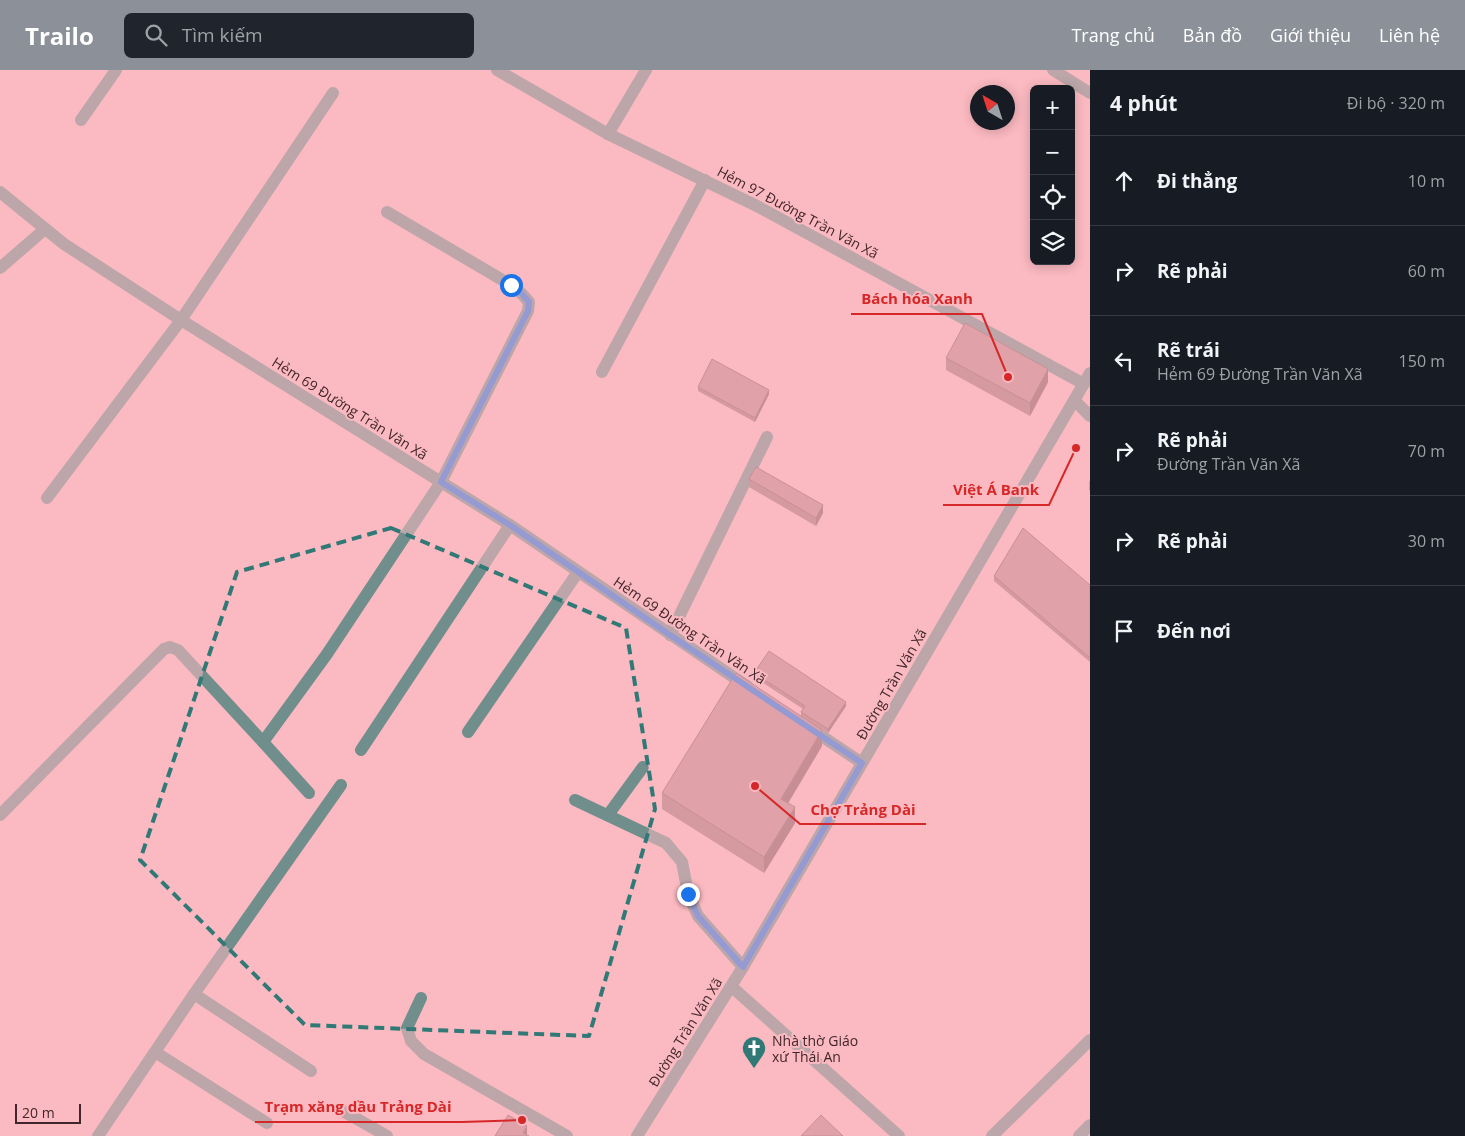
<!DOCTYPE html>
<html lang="vi">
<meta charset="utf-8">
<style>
:root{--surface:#171b24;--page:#20242c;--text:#f1f3f6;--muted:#9ea1a6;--line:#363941;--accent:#8c9099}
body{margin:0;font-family:"Open Sans",sans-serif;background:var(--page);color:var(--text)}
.controls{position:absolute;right:15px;top:15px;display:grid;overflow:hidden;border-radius:8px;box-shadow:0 2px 12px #0003}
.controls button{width:45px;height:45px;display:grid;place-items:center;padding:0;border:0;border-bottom:1px solid var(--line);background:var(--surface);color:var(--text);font:25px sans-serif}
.compass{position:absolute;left:970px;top:15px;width:45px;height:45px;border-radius:50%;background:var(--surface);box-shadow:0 2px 12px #0003;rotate:321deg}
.scale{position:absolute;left:15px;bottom:12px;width:66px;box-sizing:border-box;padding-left:5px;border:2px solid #41272b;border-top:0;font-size:14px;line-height:18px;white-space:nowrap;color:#41272b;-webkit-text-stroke:4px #fbb9c1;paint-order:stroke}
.stop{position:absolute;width:15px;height:15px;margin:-11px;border:4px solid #1a73e8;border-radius:50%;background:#fff}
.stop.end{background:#1a73e8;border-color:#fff;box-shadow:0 1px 5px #0008}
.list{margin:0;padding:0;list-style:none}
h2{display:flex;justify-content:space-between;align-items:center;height:65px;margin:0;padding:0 20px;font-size:21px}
h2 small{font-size:16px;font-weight:400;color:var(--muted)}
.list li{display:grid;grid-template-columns:32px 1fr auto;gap:15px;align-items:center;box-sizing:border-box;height:90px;padding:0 20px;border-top:1px solid var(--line)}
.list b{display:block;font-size:19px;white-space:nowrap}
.list p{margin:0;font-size:16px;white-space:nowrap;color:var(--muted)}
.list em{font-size:16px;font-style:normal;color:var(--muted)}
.icon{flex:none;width:28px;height:28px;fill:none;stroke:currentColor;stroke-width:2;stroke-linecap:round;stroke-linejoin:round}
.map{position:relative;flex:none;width:1090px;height:1066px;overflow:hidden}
header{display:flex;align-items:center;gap:30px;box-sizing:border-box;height:70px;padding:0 25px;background:var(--accent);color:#fff}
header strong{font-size:24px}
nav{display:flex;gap:28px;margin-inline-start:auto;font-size:18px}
.search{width:350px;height:45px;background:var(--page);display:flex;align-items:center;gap:12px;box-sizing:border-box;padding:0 18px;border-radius:8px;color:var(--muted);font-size:19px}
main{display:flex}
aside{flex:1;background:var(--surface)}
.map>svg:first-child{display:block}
</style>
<header>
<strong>Trailo</strong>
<div class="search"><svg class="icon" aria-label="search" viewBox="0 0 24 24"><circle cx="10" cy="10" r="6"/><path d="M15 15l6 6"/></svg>Tìm kiếm</div>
<nav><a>Trang chủ</a><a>Bản đồ</a><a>Giới thiệu</a><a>Liên hệ</a></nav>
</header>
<main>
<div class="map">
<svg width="1090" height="1066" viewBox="0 0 1090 1066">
<rect width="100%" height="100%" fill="#fbb9c1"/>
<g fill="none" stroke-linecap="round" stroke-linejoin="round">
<!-- minor -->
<g stroke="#708e8c" stroke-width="12">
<path d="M497,0L608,64L757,136L1084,314"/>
<path d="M1053,0L1090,23"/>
<path d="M81,50L116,0"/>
<path d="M608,64L646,0"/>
<path d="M0,122L64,174L181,250L510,455L748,617"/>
<path d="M0,198L45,159"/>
<path d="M602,302L705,110"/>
<path d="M1075,331L1090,346"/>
<path d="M47,428L181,250L333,23"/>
<path d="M670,565L767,367"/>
<path d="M808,657L862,693"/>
<path d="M468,662L578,502"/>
<path d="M263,672L309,723"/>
<path d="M361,680L510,455"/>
<path d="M575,730L666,773L682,792L688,823L698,846L743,897"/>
<path d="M0,745L164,579L170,577L178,580L263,672L327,584L441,412L528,241L529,232L522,224L511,215L387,142"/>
<path d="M608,745L643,697"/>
<path d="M732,917L899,1066"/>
<path d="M194,924L311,1001"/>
<path d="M421,928L407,958L411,971L424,984L567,1066"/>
<path d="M155,982L267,1053"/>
<path d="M343,1041L387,1066"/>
<path d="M98,1066L194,924L341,715"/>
<path d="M637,1066L743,897L1090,303"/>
<path d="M992,1066L1090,970"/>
<path d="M1079,1066L1090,1055"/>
</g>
</g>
<!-- wall -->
<g fill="#a77278">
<path d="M946,288L1048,312L1030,346L946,300Z"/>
<path d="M698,317L769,324L755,352L698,321Z"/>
<path d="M749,409L823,443L816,456L749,417Z"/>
<path d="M1090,410V421L1089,420V412Z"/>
<path d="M994,506L1090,515V592L994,511Z"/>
<path d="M754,603L846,636L828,663L801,646V642L803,639L754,607Z"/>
<path d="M822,676L788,733L795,753L764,803L662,739V723Z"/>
</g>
<!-- shaded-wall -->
<g fill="#885c61">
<path d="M1048,299V312L1030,346V333Z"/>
<path d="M769,320V324L755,352V348Z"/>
<path d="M823,435V443L816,456V448Z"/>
<path d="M846,632V636L828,663V659Z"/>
<path d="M822,660V676L781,745V729Z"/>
<path d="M795,737V753L764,803V787Z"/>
<path d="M527,1056V1066L523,1063Z"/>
</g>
<!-- building -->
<g fill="#c2848b" stroke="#885c61">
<path d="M965,253L1048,299L1030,333L946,288Z"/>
<path d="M712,289L769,320L755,348L698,317Z"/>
<path d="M756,397L823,435L816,448L749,409Z"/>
<path d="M1023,458L1090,515V588L994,506Z"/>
<path d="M769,581L846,632L828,659L801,642L805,636L754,603Z"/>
<path d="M736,603L822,660L781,729L795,737L764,787L662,723Z"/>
<path d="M508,1045L527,1056L523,1063L529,1066H495Z"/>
<path d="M821,1045L843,1066H801Z"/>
</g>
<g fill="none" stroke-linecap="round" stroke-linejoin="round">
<!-- route -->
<path stroke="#1a73e8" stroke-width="6" d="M511,215L522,224L529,232L528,241L441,412L510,455L670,565L862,693L743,897L698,846L688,824"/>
</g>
<!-- marked area -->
<path d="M0 0H1090V1066H0ZM391,458L626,558L655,739L589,966L305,955L140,790L237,502Z" fill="#fbb9c1" fill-opacity=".55" fill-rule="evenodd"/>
<path fill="none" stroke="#307976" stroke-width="4" stroke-dasharray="10 6" stroke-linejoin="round" d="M391,458L626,558L655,739L589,966L305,955L140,790L237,502Z"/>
<!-- icons -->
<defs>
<g id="church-pin" transform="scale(1.25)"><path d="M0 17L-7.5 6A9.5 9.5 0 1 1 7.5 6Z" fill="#307976" stroke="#fbb9c1"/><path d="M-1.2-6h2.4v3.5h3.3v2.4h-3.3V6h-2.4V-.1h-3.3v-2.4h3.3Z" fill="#fff"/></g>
</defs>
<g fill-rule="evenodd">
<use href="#church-pin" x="754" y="978"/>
</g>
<g text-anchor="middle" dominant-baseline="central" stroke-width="4" stroke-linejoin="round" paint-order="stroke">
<!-- street labels -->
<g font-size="14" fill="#41272b" stroke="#fbb9c1">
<text transform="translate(798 142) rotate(28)">Hẻm 97 Đường Trần Văn Xã</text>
<text transform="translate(350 338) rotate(32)">Hẻm 69 Đường Trần Văn Xã</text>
<text transform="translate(690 560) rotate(34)">Hẻm 69 Đường Trần Văn Xã</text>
<text transform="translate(891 614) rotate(-60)">Đường Trần Văn Xã</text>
<text transform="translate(685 962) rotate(-58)">Đường Trần Văn Xã</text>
</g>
<!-- poi labels -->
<g font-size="14" fill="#41272b" stroke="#fbb9c1" text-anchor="start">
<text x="772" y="970">Nhà thờ Giáo<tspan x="772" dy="16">xứ Thái An</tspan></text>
</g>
</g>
<!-- callouts -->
<path fill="none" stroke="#d62828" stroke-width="2" d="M1008 307L982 244H851M1076 378L1049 435H943M755 716L800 754H926M522 1050L462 1052H255"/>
<g fill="#d62828" stroke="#fbb9c1" stroke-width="2">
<circle cx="1008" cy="307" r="5"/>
<circle cx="1076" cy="378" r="5"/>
<circle cx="755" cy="716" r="5"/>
<circle cx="522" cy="1050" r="5"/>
</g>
<g font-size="15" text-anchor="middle" font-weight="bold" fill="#d62828" stroke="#fbb9c1" stroke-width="4" stroke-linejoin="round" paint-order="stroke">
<text x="917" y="234">Bách hóa Xanh</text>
<text x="996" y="425">Việt Á Bank</text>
<text x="863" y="745">Chợ Trảng Dài</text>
<text x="358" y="1042">Trạm xăng dầu Trảng Dài</text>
</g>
</svg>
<div class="controls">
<button>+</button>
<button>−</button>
<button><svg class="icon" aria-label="locate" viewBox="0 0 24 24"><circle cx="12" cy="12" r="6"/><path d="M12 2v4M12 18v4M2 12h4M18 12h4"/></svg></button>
<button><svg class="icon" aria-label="layers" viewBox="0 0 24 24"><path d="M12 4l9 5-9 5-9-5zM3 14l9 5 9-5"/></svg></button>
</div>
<svg class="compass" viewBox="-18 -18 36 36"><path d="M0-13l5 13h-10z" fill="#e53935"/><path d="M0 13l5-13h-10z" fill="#9ea1a6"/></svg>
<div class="scale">20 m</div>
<div class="stop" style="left:511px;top:215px"></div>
<div class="stop end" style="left:688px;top:824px"></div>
</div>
<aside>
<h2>4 phút<small>Đi bộ · 320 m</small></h2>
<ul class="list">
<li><svg class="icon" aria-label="ahead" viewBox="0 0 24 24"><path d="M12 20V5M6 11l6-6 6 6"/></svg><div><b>Đi thẳng</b></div><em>10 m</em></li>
<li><svg class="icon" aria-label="right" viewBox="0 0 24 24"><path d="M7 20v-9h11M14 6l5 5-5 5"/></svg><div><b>Rẽ phải</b></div><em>60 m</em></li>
<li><svg class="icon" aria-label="left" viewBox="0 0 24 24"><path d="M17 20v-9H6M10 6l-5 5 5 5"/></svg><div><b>Rẽ trái</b><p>Hẻm 69 Đường Trần Văn Xã</p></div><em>150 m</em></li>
<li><svg class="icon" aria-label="right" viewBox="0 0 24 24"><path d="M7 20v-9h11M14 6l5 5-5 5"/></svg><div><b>Rẽ phải</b><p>Đường Trần Văn Xã</p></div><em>70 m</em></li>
<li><svg class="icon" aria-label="right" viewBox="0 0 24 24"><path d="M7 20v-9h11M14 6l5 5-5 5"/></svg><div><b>Rẽ phải</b></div><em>30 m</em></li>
<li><svg class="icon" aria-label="arrive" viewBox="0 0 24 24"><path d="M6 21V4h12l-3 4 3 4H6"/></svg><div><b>Đến nơi</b></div></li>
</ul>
</aside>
</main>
